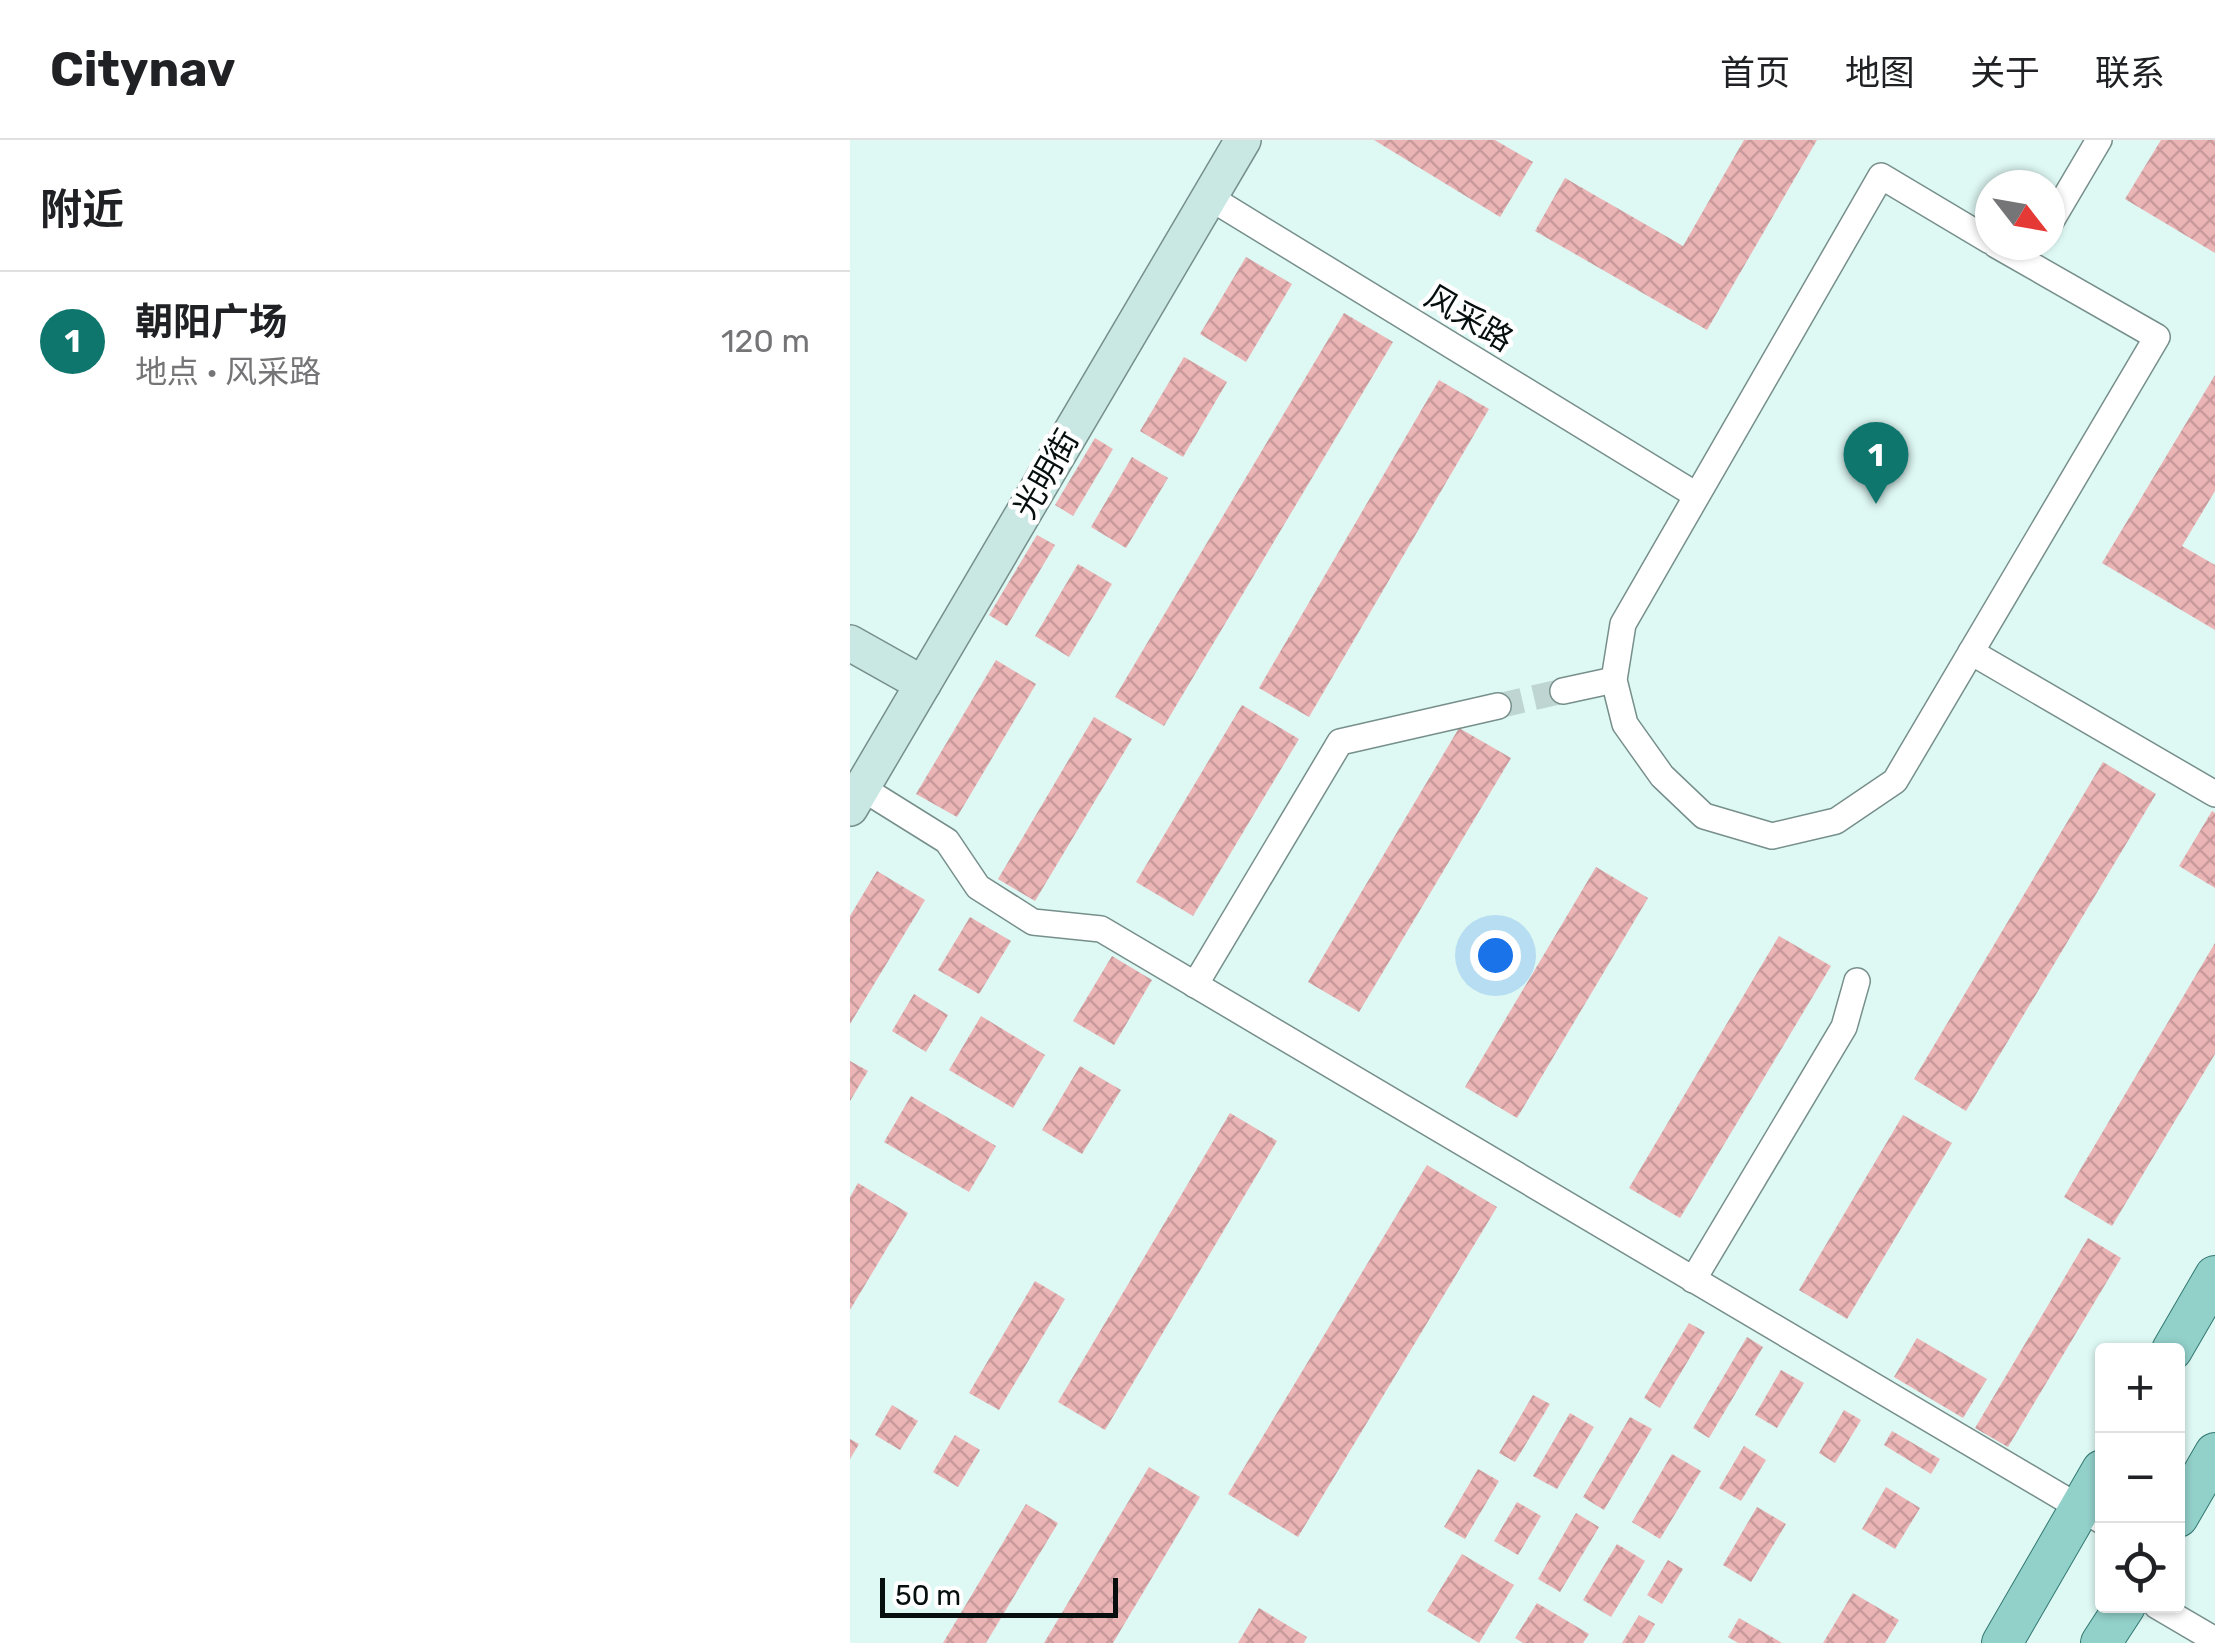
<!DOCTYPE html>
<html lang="zh">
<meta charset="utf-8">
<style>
:root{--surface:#fff;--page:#f6f6f6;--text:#202124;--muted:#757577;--line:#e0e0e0;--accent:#0f766e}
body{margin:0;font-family:Rubik,"Noto Sans SC",sans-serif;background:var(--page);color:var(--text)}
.controls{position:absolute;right:30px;bottom:30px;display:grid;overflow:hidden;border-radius:10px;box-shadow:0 2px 8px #0004}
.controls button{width:90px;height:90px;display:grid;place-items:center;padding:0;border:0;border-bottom:2px solid var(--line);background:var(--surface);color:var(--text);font:50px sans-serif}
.compass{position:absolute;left:1125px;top:30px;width:90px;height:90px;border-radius:50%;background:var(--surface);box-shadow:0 2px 8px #0004;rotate:121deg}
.scale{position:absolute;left:30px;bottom:25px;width:238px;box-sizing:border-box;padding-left:10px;border:5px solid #070f0e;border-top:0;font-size:28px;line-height:35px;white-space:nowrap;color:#070f0e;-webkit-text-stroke:8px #fff;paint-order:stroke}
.you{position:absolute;left:645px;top:815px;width:35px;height:35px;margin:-25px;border:8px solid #fff;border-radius:50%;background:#1a73e8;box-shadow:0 0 0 15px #1a73e833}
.badge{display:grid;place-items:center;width:65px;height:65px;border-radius:50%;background:var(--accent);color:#fff;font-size:32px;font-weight:700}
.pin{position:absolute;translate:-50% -82px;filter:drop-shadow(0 2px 5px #0008)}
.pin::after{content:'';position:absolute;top:52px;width:35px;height:30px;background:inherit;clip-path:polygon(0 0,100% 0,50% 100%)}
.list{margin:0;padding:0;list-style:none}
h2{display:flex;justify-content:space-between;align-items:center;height:130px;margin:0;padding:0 40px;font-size:42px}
h2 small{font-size:32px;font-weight:400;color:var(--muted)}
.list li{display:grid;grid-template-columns:65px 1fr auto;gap:30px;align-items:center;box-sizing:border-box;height:140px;padding:0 40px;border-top:2px solid var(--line)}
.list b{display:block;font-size:38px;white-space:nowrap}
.list p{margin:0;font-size:32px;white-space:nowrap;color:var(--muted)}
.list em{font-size:32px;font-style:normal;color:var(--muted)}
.icon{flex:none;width:55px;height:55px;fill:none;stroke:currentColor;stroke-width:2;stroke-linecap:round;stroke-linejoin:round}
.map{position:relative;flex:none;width:1365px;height:1503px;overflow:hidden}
header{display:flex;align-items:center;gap:60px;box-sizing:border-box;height:140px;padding:0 50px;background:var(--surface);border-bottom:2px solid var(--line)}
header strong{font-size:48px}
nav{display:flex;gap:55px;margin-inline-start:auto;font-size:35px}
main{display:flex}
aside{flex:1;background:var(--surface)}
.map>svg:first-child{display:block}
</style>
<header>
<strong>Citynav</strong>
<nav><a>首页</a><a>地图</a><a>关于</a><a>联系</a></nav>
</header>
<main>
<aside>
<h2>附近<small></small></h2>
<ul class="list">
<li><span class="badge">1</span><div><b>朝阳广场</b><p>地点 · 风采路</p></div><em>120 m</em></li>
</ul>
</aside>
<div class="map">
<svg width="1365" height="1503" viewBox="0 0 1365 1503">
<defs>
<pattern id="building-cross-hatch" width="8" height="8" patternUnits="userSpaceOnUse" patternTransform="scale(2.5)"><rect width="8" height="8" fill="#ebb5b6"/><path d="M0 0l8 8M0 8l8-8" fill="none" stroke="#c89a9b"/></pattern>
</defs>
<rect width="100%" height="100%" fill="#def8f4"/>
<!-- building -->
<g fill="url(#building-cross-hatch)">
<path d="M524,0H645L683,22L650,77Z"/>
<path d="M894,0H967L857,190L685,91L715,38L833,106Z"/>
<path d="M1311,0H1365V113L1275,59Z"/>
<path d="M396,117L442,144L396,222L350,194Z"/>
<path d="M494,173L543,202L314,586L265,557Z"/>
<path d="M334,217L377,242L333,317L290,291Z"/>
<path d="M1365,235V351L1332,406L1365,425V490L1252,423Z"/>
<path d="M589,240L639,269L459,577L409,548Z"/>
<path d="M245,298L263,309L223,376L205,365Z"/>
<path d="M282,317L318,338L276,408L241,387Z"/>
<path d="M187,395L205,405L157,486L139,475Z"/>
<path d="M228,424L262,444L219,517L185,496Z"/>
<path d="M146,520L186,544L107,677L66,654Z"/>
<path d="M392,565L449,599L343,776L286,742Z"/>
<path d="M244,577L282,599L185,761L148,739Z"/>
<path d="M609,588L661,618L509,872L458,842Z"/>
<path d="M1253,622L1306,654L1116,971L1064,939Z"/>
<path d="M1362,671L1365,673V748L1329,726Z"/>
<path d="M746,727L798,758L667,978L615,947Z"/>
<path d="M27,731L75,760L0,884V776Z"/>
<path d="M120,777L161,801L129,854L88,830Z"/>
<path d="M929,796L981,826L830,1078L779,1048Z"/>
<path d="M1365,803V914L1262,1086L1214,1057Z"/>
<path d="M262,816L302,840L264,905L223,881Z"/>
<path d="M64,854L98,875L76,912L42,891Z"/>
<path d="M131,876L195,915L163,968L99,930Z"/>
<path d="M0,921L18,931L0,961Z"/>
<path d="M230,926L271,950L232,1014L192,990Z"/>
<path d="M61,956L146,1006L119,1052L34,1002Z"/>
<path d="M380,973L427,1001L255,1290L208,1262Z"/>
<path d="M1053,975L1102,1003L997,1179L949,1150Z"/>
<path d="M577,1025L647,1067L448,1397L378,1354Z"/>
<path d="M8,1043L58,1073L0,1170V1057Z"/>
<path d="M1238,1098L1271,1118L1158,1307L1125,1288Z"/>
<path d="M185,1141L215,1159L149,1270L119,1253Z"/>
<path d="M839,1183L855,1192L810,1268L794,1258Z"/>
<path d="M897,1197L913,1207L859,1298L843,1288Z"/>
<path d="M1067,1198L1137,1239L1113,1278L1044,1237Z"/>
<path d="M931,1230L954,1243L927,1288L905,1275Z"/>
<path d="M683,1255L700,1264L665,1322L649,1313Z"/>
<path d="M42,1265L68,1281L50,1310L25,1295Z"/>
<path d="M994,1270L1011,1280L985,1323L969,1313Z"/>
<path d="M720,1273L744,1287L707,1349L683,1336Z"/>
<path d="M780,1277L802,1289L754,1370L733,1357Z"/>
<path d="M1042,1291L1090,1319L1081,1334L1034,1305Z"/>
<path d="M105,1295L130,1310L108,1347L83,1332Z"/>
<path d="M0,1299L9,1304L0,1319Z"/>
<path d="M894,1306L916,1320L891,1361L869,1348Z"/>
<path d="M822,1314L851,1331L810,1399L782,1382Z"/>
<path d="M299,1327L350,1357L263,1503H194Z"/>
<path d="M628,1329L649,1341L615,1399L594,1387Z"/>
<path d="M1036,1347L1070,1368L1045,1409L1012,1389Z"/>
<path d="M667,1362L691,1376L668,1415L644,1401Z"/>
<path d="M176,1364L208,1383L136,1503H93Z"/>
<path d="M907,1367L936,1384L901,1442L873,1425Z"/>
<path d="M726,1373L749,1387L710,1452L688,1439Z"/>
<path d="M767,1404L795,1421L761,1477L733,1460Z"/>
<path d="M612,1414L664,1445L629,1503L577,1471Z"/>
<path d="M818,1420L833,1429L812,1464L797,1455Z"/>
<path d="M1003,1453L1049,1480L1035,1503H973Z"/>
<path d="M687,1463L739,1494L733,1503H673L665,1498Z"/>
<path d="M409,1468L457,1497L454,1503H388Z"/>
<path d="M789,1475L805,1484L794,1503H772Z"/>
<path d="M889,1478L932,1503H888L878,1497Z"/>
</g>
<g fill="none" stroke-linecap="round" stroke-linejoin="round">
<!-- street-tunnel -->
<path stroke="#bed5d2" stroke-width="25" stroke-dasharray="25 12" stroke-linecap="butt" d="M648,566L713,551"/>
<!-- street casing -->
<g stroke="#778f8b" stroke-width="28">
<g id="street">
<path d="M359,57L846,355"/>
<path d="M1200,83L1249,0"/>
<path d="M1140,101L1031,36L773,484L764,540L775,584L812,636L854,676L922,696L986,681L1045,641L1307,197L1146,105"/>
<path d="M1121,512L1365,654"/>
<path d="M713,551L764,540"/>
<path d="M12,648L97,701L128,747L183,782L251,789L1252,1381"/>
<path d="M345,845L490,602L648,566"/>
<path d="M843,1140L994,887L1007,841"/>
<path d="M1307,1466L1365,1500"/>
</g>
</g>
<!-- secondary casing -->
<g stroke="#778f8b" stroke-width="38">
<g id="secondary">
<path d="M0,503L73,544"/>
<path d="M0,668L393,0"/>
</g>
</g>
<!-- primary casing -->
<g stroke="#337871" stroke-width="42">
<g id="primary">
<path d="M1322,1210L1365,1136"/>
<path d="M1328,1377L1365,1313"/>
<path d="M1152,1503L1252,1330"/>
<path d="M1251,1503L1275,1466"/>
</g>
</g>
<!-- street -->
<use href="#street" stroke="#fff" stroke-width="25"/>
<!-- secondary -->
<use href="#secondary" stroke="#c9e8e4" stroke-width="35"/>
<!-- primary -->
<use href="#primary" stroke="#92d0ca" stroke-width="40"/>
</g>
<g text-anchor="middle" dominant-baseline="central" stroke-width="9" stroke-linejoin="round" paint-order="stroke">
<!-- street labels -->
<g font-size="32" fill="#070f0e" stroke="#fff">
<text transform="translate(619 178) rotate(31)">风采路</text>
<text transform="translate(196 334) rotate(-60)">光明街</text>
</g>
</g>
</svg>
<div class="controls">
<button>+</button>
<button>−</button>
<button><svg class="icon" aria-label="locate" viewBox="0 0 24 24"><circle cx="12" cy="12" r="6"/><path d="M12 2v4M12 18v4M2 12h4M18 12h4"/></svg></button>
</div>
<svg class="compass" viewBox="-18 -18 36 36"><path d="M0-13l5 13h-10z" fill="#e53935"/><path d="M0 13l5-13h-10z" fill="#757577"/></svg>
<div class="scale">50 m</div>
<div class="you"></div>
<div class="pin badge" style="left:1026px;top:364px">1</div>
</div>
</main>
